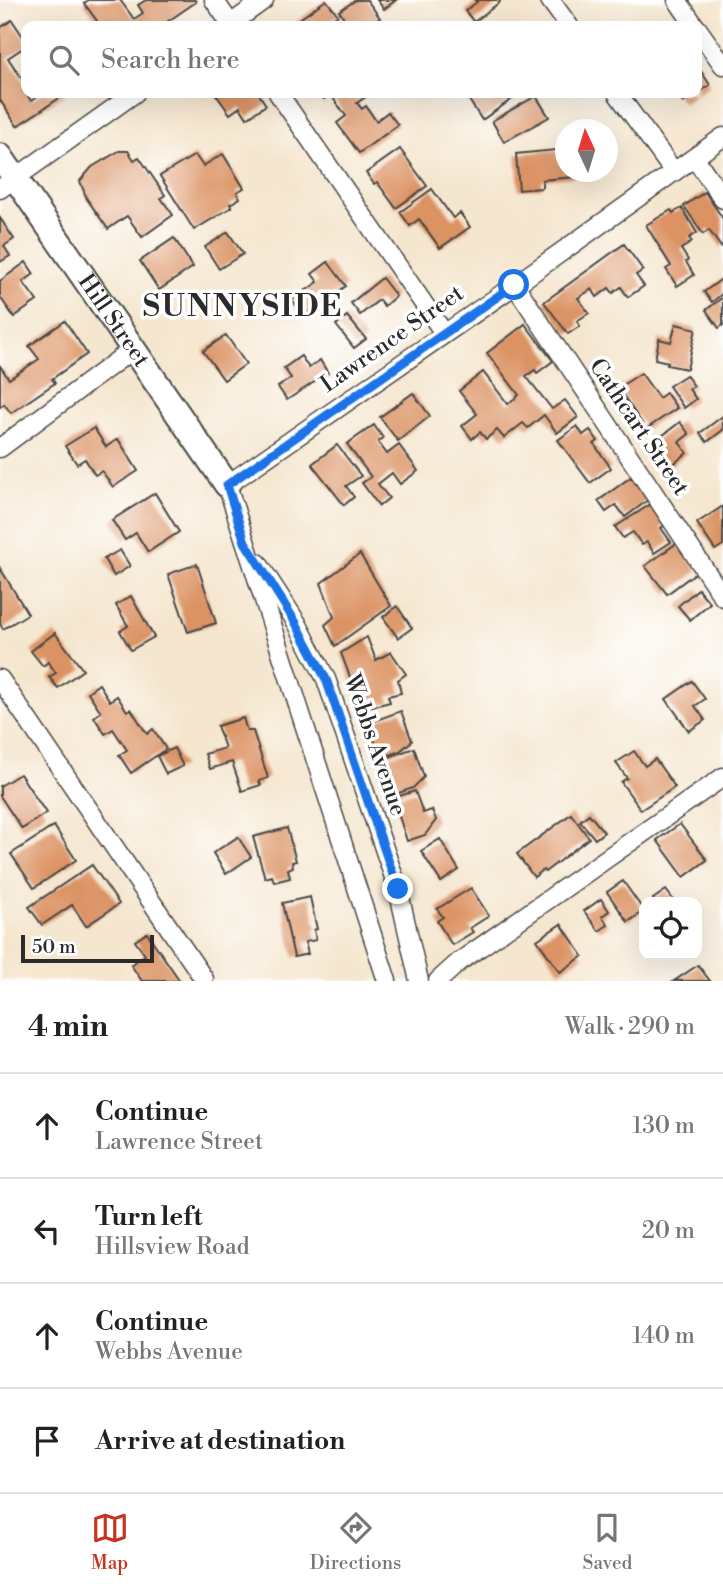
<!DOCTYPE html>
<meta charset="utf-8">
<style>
:root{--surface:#fff;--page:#f6f6f6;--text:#222;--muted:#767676;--line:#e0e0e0;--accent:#c8321e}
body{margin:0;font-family:"Libre Bodoni",serif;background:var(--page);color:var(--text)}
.controls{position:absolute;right:21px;bottom:21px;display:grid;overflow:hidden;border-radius:14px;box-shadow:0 7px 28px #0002}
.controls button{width:63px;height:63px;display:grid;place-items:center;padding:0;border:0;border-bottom:2px solid var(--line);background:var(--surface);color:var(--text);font:35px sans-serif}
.compass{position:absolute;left:555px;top:119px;width:63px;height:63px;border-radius:50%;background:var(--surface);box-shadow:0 7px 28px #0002;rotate:356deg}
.scale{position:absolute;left:21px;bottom:18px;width:133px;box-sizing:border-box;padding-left:7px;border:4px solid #2b2b2b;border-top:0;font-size:19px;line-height:24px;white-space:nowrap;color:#2b2b2b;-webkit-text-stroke:5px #fff;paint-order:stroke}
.stop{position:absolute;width:21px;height:21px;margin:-16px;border:5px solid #1a73e8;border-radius:50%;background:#fff}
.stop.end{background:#1a73e8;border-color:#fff;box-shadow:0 2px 7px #0008}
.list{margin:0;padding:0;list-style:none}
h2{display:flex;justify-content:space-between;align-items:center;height:91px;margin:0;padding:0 28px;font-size:30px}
h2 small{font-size:23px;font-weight:400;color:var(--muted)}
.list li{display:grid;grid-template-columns:46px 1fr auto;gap:21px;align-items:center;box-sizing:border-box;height:105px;padding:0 28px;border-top:2px solid var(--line)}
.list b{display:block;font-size:26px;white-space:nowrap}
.list p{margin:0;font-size:23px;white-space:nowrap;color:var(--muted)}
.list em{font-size:23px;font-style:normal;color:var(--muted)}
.icon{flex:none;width:38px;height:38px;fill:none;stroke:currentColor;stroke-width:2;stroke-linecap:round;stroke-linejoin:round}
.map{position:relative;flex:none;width:723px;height:981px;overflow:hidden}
.search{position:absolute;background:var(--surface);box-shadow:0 7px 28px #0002;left:21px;right:21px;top:21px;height:77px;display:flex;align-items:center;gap:18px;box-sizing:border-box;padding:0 24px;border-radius:14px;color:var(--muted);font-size:26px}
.sheet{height:511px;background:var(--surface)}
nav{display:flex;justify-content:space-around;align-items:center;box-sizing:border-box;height:98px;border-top:2px solid var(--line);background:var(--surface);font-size:19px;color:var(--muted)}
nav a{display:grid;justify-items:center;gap:4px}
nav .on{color:var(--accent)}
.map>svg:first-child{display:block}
</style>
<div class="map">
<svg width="723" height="981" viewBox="0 0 723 981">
<rect width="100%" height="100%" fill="#fff"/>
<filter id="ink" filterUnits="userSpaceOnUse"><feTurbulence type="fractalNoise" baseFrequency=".0143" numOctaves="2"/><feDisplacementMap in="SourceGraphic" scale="14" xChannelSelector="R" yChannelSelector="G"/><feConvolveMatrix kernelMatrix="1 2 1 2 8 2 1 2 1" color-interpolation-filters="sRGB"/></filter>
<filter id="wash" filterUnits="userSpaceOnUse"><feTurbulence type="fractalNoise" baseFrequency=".00686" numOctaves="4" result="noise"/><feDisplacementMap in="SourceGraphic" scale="28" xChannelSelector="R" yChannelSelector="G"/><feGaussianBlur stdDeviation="1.57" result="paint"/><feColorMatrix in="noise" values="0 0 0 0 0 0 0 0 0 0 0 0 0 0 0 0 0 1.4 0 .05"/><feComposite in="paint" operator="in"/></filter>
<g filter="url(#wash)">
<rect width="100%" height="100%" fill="#f5e6cf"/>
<g id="blocks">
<!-- building -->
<g fill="#dc9364">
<path d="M89,0H120L134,19L143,13L138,5L146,0H195L196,2L161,26H88L97,21L84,3Z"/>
<path d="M326,0L338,15L329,22L332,26H290Z"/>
<path d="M356,0H367L380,18L368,26H350L339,11Z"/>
<path d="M377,0H396L384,9Z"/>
<path d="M475,0H499L500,2L474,22L465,11L477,2Z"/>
<path d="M12,20L26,41V46L8,58L26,85V93H31L27,95L31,101L43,93H67L17,126L0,100V28Z"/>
<path d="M697,65L710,85L683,103L676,93H697Z"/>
<path d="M215,93H258L266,105L247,118L240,107L230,114Z"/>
<path d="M319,93H371L357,103L362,109L366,106L376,121L388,112L398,125L359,153L337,123L346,116L330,94L324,99Z"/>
<path d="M479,93H487L489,95L493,93H521L482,120L469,100Z"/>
<path d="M536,96L549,117L504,142L492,121Z"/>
<path d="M400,149L427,186L396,208L377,182L374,184L366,173Z"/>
<path d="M566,149V172H575V177L542,180V188L519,190L516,154Z"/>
<path d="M119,151H128L134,160L139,157L165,195L161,198L173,215L142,237L127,216L108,229L87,199L80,181L92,167Z"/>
<path d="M223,154L244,188L237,192L240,198L230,204L232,207L194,230L160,176L195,155L203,166Z"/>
<path d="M432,189L453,218L460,213L470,227L440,248L419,219L410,226L400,212Z"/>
<path d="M705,192L723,219V246L721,247L709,230L703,234L684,206Z"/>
<path d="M682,208L697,233L689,238L692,242L681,249L688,260L686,262L694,275L677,286L666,269L671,266L646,225L671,210L673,213Z"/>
<path d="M0,218L14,239L4,246L10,256L0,262Z"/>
<path d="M228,232L243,254L219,269L205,247Z"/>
<path d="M174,238L193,267L159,290L140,261Z"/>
<path d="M624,244L643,270L636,275L644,286L628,297L621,287L613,293L609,288L597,297L592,289L578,298L589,313L577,321L580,326L568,334L544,302Z"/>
<path d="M26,262L34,274L23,282L37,301L14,317L0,297V281Z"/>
<path d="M328,262L346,286L304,316L292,300L318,282L312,274Z"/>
<path d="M382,278L396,296L384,306L379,300L360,315L351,303Z"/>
<path d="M723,278V293L712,302L704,292Z"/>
<path d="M723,297V325L719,328L706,310Z"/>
<path d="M347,316L366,339L354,348L336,325Z"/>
<path d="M65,321L87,354L52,379L55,383L11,413L4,404L0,407V366L9,379L39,359L29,346Z"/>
<path d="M525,324L553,361L537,373L535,370L526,376L552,409L565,400L578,417L557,433L544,415L528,428L523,423L504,438L497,430L486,439L480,432L472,439L462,426L477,414L459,391L483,372L508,404L519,395L487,353Z"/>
<path d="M676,324L696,329L687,369L667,365L668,362L655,359L659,339L671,342Z"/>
<path d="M226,335L246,364L224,380L203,351Z"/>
<path d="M301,356L309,368L320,360L328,373L287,400L278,387L291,378L284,368Z"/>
<path d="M641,373L659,398L666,393L677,408L646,429L618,388Z"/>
<path d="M686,375L694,386L689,389L696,399L684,408L669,386Z"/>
<path d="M413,393L430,416L398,441L380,417Z"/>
<path d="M723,416V430L707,442L700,433Z"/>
<path d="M680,422L689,434L679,442L687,453L667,469L649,446Z"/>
<path d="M374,425L383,438L378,442L387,454L399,445L418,471L400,484L392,473L378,484L389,498L379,506L362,483L371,477L347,444Z"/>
<path d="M577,426L583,435L590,430L598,441L594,444L611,468L590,483L558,440Z"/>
<path d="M94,428L106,447L118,439L138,471L113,487L102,471L95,475L85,459L77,464L65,446Z"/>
<path d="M337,445L361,476L346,486L354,497L344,505L312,464Z"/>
<path d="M631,477L648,500L625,517L616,505L606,512L598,501Z"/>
<path d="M155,493L179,532L148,552L136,533L125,540L112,520Z"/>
<path d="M651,504L665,525L661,528L671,542L654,553L647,542L642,545L633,532L623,538L615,527Z"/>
<path d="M723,506V545L715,550L697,523Z"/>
<path d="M677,543L698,571L667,594L645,566Z"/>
<path d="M120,550L130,566L114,576L104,559Z"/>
<path d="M360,554L391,606L335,646L325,625L334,617L321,583Z"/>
<path d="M197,564L216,623L188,632L168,574Z"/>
<path d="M0,568L28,614L3,629L0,624Z"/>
<path d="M698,589L710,603L690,620L678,606Z"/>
<path d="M131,596L154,637L131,650L120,631L128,626L116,605Z"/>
<path d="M397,606L412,628L398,638L383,617Z"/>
<path d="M55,633L83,670L58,688L49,677L56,673L48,662L43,666L31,651Z"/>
<path d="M367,637L376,660L391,652L406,674L398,680L401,693L388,696L390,702L362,709L341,653Z"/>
<path d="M692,681L705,699L695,706L705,720L689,731L666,699Z"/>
<path d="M99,684L110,701L117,696L127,711L131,709L147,734L153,729L166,749L131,773L119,755L127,750L113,729L105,734L94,717L101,712L88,692Z"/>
<path d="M401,711L412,741L400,751L381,758L368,723Z"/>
<path d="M243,718L247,731H253L268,778L259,781L261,785L242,791L232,762L210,769L205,754L225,748L217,726Z"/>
<path d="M174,748L183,766L166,774L157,756Z"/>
<path d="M414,748L424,777L413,788L393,795L381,760Z"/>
<path d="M634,751L645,766L655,759L675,787L641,810L621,782L627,778L616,763Z"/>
<path d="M20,774L46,813L22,829L0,796V786Z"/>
<path d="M415,791L423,813L432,810L436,820L425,835L407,841L393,798Z"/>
<path d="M571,814L589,838L545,872L543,870L534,877L517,854Z"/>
<path d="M589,814L604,832L595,839L580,821Z"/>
<path d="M680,824L707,860L684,877L657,840Z"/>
<path d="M54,826L76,860L34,888L11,854Z"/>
<path d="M287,828L296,861L292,862L293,867L288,869L290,878L274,882L272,876L265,878L253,837Z"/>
<path d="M238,837L251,857L226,874L213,853Z"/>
<path d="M440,839L459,870L441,882L421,851Z"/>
<path d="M92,865L119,904L86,926L72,905L42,925L29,907Z"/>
<path d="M623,881L644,911L628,922L607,892Z"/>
<path d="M471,888L489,916L470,928L473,932L452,945L437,921L443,917L437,909Z"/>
<path d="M666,890L675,902H655L653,899Z"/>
<path d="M310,897L317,929L314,930L316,940L305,942L308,954L294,957L282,903Z"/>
<path d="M601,899L609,911L602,916L608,925L599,931L584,911Z"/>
<path d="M561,924L583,956L560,972L537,940Z"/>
<path d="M147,933L180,981H142L131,965L145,955L135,941Z"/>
<path d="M698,965L710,981H674Z"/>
</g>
</g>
</g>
<g filter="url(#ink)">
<use href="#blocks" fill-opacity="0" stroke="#494744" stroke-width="2"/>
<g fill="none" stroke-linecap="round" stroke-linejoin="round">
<!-- street casing -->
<g stroke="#494744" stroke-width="21">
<g id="street">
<path d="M214,0L232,26"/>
<path d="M550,0L569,26"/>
<path d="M677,0L695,26"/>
<path d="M228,26L264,0"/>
<path d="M697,28L723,65"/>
<path d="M278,93L444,333"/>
<path d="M617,93L674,172"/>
<path d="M695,158L723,199"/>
<path d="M0,189L135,93"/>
<path d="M515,285L723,597"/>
<path d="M0,448L133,349"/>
<path d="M258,563L297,623L326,679L398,889L419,981"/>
<path d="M0,679L204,979"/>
<path d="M387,981L227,485L515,285L723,137"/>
<path d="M438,981L459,962L723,777"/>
</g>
</g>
<!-- secondary casing -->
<g stroke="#494744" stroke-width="28">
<g id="secondary">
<path id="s1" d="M0,156L227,485"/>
</g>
</g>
<!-- street -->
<use href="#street" stroke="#fff" stroke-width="18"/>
<!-- secondary -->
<use href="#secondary" stroke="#fff" stroke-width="24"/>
</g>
</g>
<g fill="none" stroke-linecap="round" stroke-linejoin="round" filter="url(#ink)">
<!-- route -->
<path stroke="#1a73e8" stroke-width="9" d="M398,889L326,679L296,623L245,542L227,485L514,285"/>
</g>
<g text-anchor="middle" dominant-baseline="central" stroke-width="7" stroke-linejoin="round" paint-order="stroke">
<!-- street labels -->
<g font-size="23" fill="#2b2b2b" stroke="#fff">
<text stroke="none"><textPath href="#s1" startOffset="200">Hill Street</textPath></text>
<text transform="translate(392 339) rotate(-35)">Lawrence Street</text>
<text transform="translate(639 427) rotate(56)">Cathcart Street</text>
<text transform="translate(375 745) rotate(71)">Webbs Avenue</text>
</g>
<!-- district labels -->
<g font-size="30" font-weight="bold" letter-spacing="2" fill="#2b2b2b" stroke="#fff">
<text x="243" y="307">SUNNYSIDE</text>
</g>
</g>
</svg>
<div class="controls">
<button><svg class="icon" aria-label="locate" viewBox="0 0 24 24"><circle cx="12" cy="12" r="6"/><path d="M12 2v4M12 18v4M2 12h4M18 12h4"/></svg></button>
</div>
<svg class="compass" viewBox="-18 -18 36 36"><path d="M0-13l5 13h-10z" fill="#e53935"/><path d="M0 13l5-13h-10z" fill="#767676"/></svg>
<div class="scale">50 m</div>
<div class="stop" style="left:514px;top:285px"></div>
<div class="stop end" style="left:398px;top:889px"></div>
<div class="search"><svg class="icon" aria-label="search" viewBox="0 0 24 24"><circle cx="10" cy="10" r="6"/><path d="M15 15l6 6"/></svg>Search here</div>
</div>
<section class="sheet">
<h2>4 min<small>Walk · 290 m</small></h2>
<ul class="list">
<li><svg class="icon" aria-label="ahead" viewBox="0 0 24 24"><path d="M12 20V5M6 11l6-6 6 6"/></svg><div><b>Continue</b><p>Lawrence Street</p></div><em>130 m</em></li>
<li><svg class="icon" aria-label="left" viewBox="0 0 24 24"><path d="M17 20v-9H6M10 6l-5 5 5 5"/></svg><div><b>Turn left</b><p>Hillsview Road</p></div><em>20 m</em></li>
<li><svg class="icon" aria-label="ahead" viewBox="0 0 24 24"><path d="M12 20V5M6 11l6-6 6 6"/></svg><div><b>Continue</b><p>Webbs Avenue</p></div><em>140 m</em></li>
<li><svg class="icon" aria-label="arrive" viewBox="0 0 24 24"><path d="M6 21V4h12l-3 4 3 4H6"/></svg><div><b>Arrive at destination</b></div></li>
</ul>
</section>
<nav>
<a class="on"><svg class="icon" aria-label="map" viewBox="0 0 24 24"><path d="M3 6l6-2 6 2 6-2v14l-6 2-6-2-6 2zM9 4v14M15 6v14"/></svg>Map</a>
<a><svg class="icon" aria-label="directions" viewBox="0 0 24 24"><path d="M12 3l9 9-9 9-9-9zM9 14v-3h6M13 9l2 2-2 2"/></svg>Directions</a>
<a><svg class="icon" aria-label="saved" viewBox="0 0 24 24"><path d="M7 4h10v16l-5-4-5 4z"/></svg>Saved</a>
</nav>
